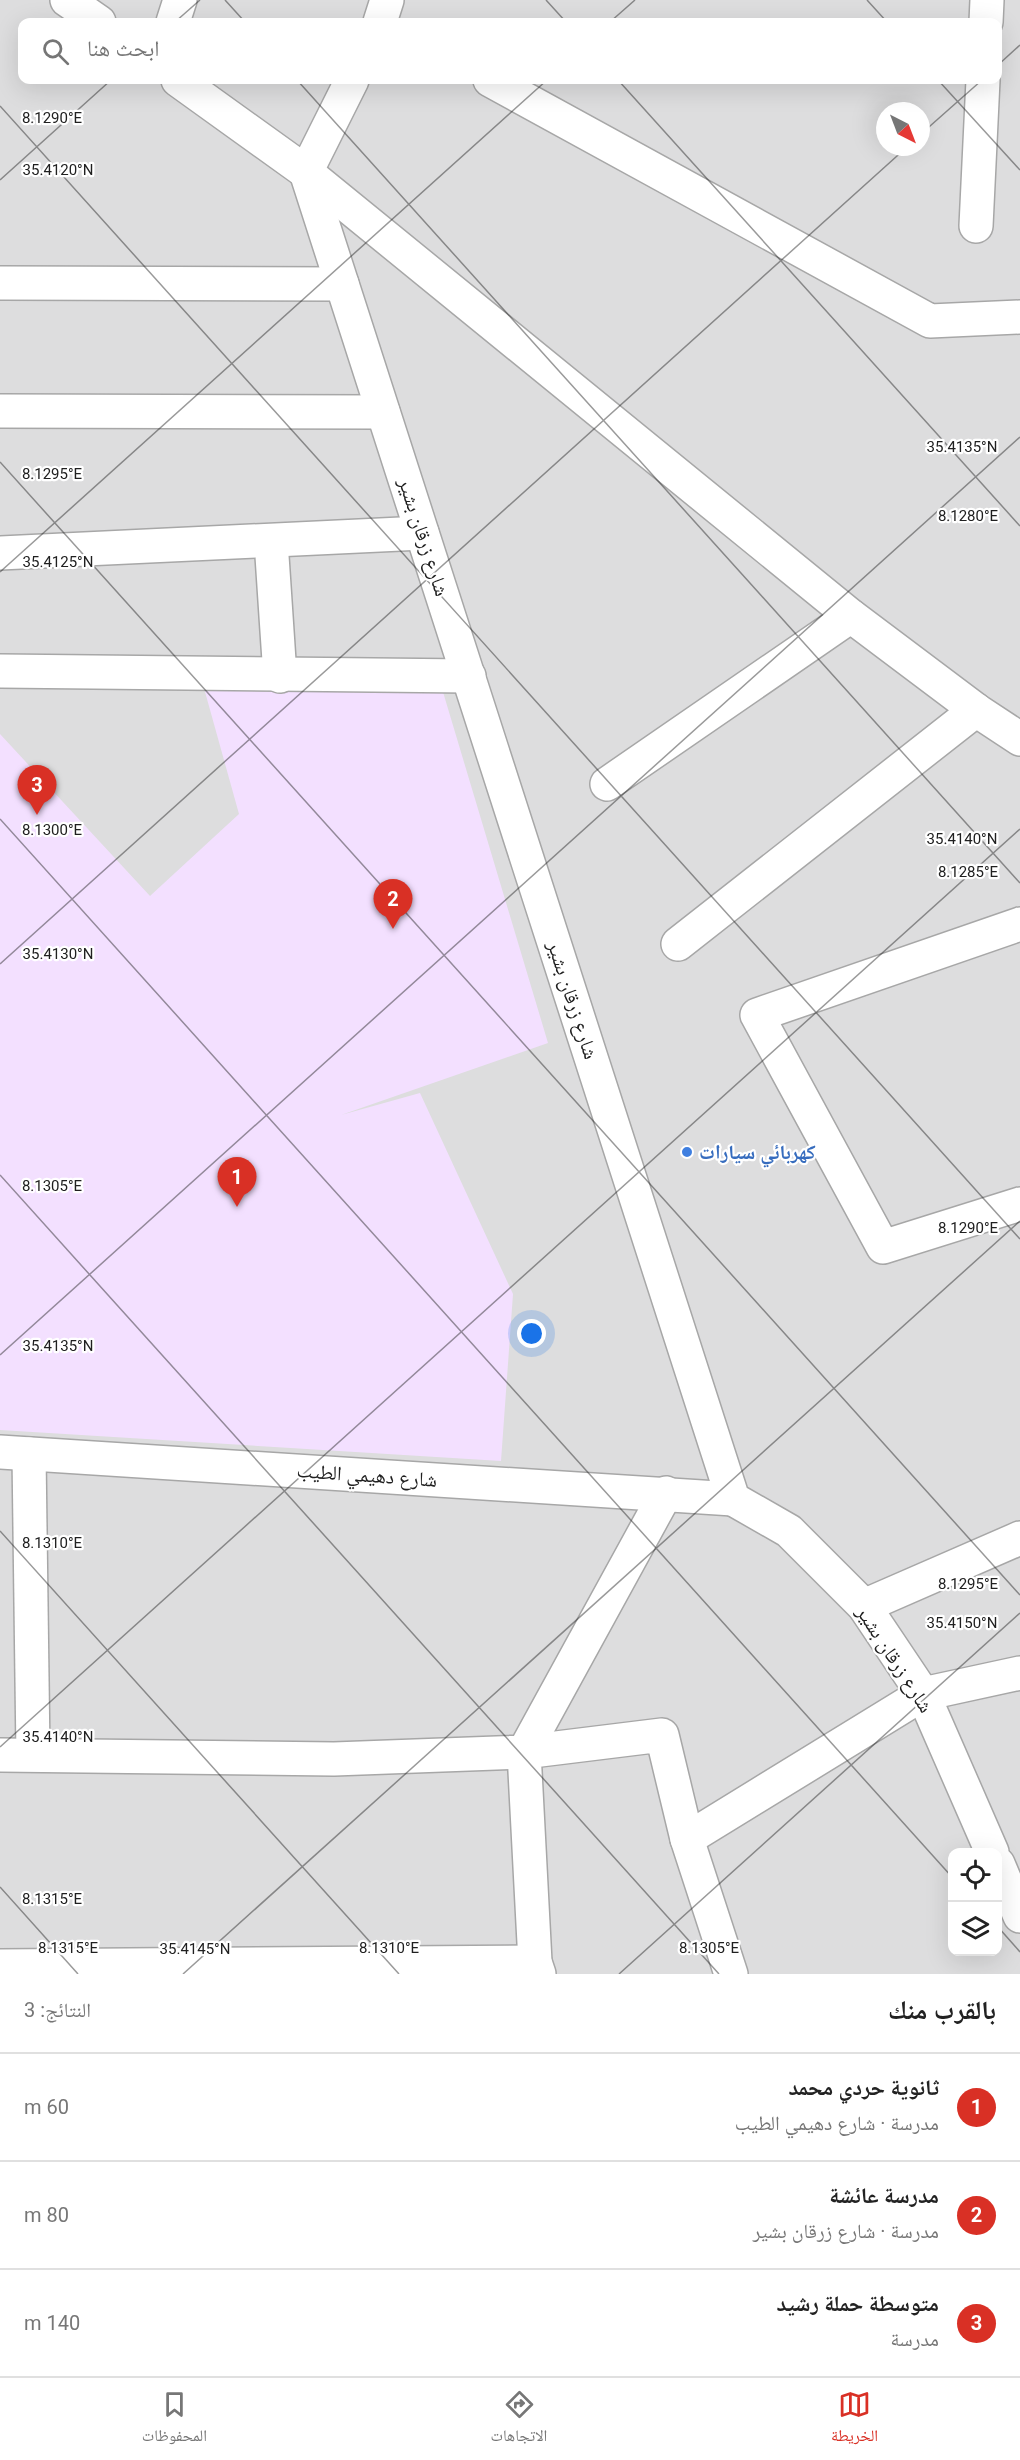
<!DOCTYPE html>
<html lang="ar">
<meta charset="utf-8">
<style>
:root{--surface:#fff;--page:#f2f2f2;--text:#222;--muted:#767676;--line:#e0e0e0;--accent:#d93025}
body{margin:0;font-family:Roboto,"Noto Naskh Arabic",sans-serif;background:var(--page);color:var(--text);direction:rtl}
.controls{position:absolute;right:18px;bottom:18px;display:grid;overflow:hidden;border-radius:12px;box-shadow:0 6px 24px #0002}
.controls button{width:54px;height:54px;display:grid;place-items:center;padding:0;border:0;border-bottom:2px solid var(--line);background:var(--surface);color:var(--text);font:30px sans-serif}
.compass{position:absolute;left:876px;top:102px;width:54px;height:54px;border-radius:50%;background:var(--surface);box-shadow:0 6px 24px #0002;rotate:138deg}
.you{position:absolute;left:532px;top:1334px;width:21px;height:21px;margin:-15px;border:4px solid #fff;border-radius:50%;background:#1a73e8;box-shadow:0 0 0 9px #1a73e833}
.badge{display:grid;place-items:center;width:39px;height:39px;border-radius:50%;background:var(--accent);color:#fff;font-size:20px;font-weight:700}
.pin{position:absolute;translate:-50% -50px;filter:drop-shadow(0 2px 3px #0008)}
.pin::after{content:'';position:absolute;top:32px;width:21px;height:18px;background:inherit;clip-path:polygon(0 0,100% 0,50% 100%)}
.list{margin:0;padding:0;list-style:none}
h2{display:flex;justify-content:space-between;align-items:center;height:78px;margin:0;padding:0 24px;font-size:26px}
h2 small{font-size:20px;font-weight:400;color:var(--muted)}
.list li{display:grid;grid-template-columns:39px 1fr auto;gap:18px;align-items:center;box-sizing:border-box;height:108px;padding:0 24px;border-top:2px solid var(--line)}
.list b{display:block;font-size:22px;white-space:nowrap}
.list p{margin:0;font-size:20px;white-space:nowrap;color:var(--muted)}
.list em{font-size:20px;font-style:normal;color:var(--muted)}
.icon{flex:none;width:33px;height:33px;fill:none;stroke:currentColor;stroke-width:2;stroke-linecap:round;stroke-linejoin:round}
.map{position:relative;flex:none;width:1020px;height:1974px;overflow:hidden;direction:ltr}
.search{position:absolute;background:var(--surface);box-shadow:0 6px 24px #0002;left:18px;right:18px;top:18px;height:66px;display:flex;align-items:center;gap:15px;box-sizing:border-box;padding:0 21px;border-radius:12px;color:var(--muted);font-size:22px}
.sheet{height:402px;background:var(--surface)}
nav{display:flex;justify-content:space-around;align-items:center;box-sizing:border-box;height:84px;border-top:2px solid var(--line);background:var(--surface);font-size:16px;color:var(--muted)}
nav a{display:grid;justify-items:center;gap:3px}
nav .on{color:var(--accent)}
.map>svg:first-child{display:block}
</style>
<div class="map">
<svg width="1020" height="1974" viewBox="0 0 1020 1974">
<rect width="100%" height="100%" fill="#e9e5f1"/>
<!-- residential -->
<path fill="#ddddde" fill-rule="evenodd" d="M0,0H1020V1974H0ZM22,22H998V80H22ZM885,111H921V147H885ZM952,1852H998V1952H952Z"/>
<!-- education -->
<path fill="#f3e0ff" d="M202,681L443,692L548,1043L341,1115L420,1093L513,1294L501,1461L0,1430V734L150,896L239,814Z"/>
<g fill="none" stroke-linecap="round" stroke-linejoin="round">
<!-- minor casing -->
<g stroke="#a7a7a7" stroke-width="36">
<g id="minor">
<path d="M67,0L99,22"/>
<path d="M173,22L180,0"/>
<path d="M380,22L387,0"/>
<path d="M986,22L987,0"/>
<path d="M178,80L306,172L851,616L976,710L1020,739"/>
<path d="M352,80L306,172L733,1499L789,1531L864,1606L923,1694L992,1852"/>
<path d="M490,80L930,321L1020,317"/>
<path d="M976,226L983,80"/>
<path d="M0,283L342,284"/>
<path d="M0,411L383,412"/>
<path d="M271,541L280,676"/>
<path d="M0,553L422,533"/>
<path d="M0,671L469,676"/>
<path d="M607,784L851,616"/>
<path d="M1020,924L757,1015L883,1247L1020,1204"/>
<path d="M678,944L976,710"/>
<path d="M0,1452L733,1499"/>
<path d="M29,1454L33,1754"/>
<path d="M864,1606L1020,1538"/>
<path d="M0,1755L334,1759L524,1752L666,1493"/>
<path d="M687,1839L923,1694L1020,1673"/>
<path d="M998,1864L1020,1916"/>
<path d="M0,1966L535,1962"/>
<path d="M539,1974L535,1962L524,1752L662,1735L687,1839L731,1974"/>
</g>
</g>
<!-- minor -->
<use href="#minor" stroke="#fff" stroke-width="33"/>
</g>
<!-- ticks -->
<path fill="none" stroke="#202020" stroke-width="1.5" stroke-opacity="0.45" d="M225,0L245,22M546,0L566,22M867,0L887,22M175,22L200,0M610,22L635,0M998,65L1020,45M297,80L1020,883M618,80L1020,526M938,80L1020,170M0,106L1020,1239M921,134L982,80M0,180L111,80M0,462L1020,1595M0,572L547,80M0,819L952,1877M0,964L907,147M0,1175L719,1974M0,1355L1020,437M0,1531L399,1974M0,1747L1020,829M0,1887L78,1974M998,1927L1020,1952M183,1974L1020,1221M619,1974L1020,1613"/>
<!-- markers -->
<circle fill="#3f7fe0" stroke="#fff" stroke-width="2" cx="687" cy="1152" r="6"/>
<g text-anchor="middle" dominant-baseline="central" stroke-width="4.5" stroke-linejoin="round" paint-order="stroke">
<!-- street labels -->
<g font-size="20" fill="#202020" stroke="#fff">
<text transform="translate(424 537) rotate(72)">شارع زرقان بشير</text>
<text transform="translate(573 1000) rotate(72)">شارع زرقان بشير</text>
<text transform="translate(367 1475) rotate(4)">شارع دهيمي الطيب</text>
<text transform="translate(895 1659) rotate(57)">شارع زرقان بشير</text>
</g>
<!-- shop labels -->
<g font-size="20" font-weight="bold" fill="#366cbe" stroke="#fff" text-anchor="start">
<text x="699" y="1152">كهربائي سيارات</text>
</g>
</g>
<g font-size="15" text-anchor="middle" fill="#202020" stroke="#fff" stroke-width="4.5" stroke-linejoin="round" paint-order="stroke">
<text x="52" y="123">8.1290°E</text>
<text x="58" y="175">35.4120°N</text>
<text x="962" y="452">35.4135°N</text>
<text x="52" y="479">8.1295°E</text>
<text x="968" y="521">8.1280°E</text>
<text x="58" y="567">35.4125°N</text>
<text x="52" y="835">8.1300°E</text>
<text x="962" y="844">35.4140°N</text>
<text x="968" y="877">8.1285°E</text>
<text x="58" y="959">35.4130°N</text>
<text x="52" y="1191">8.1305°E</text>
<text x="968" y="1233">8.1290°E</text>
<text x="58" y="1351">35.4135°N</text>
<text x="52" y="1548">8.1310°E</text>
<text x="968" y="1589">8.1295°E</text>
<text x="962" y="1628">35.4150°N</text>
<text x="58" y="1742">35.4140°N</text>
<text x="52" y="1904">8.1315°E</text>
<text x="68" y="1953">8.1315°E</text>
<text x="389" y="1953">8.1310°E</text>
<text x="709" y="1953">8.1305°E</text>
<text x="195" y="1954">35.4145°N</text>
</g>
</svg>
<div class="controls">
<button><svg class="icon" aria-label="locate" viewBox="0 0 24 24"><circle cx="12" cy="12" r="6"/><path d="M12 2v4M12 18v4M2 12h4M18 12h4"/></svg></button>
<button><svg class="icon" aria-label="layers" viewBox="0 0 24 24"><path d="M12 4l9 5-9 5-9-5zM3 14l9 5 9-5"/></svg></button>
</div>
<svg class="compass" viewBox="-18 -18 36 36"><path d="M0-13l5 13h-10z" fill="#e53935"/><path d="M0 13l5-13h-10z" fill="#767676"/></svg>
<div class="you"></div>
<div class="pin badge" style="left:237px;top:1207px">1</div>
<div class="pin badge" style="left:393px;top:929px">2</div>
<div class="pin badge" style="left:37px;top:815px">3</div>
<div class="search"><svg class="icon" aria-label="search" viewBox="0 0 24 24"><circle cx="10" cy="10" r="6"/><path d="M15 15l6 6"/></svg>ابحث هنا</div>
</div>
<section class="sheet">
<h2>بالقرب منك<small>النتائج: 3</small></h2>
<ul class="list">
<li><span class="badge">1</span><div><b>ثانوية حردي محمد</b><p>مدرسة · شارع دهيمي الطيب</p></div><em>60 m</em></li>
<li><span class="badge">2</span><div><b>مدرسة عائشة</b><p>مدرسة · شارع زرقان بشير</p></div><em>80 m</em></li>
<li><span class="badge">3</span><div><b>متوسطة حملة رشيد</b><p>مدرسة</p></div><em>140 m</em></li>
</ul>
</section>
<nav>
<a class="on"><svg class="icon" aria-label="map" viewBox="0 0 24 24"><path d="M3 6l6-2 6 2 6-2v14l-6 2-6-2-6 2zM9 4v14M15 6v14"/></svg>الخريطة</a>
<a><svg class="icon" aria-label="directions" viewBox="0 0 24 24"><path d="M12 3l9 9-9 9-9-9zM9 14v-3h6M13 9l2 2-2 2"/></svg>الاتجاهات</a>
<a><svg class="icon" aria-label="saved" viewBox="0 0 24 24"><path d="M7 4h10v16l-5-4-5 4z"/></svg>المحفوظات</a>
</nav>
